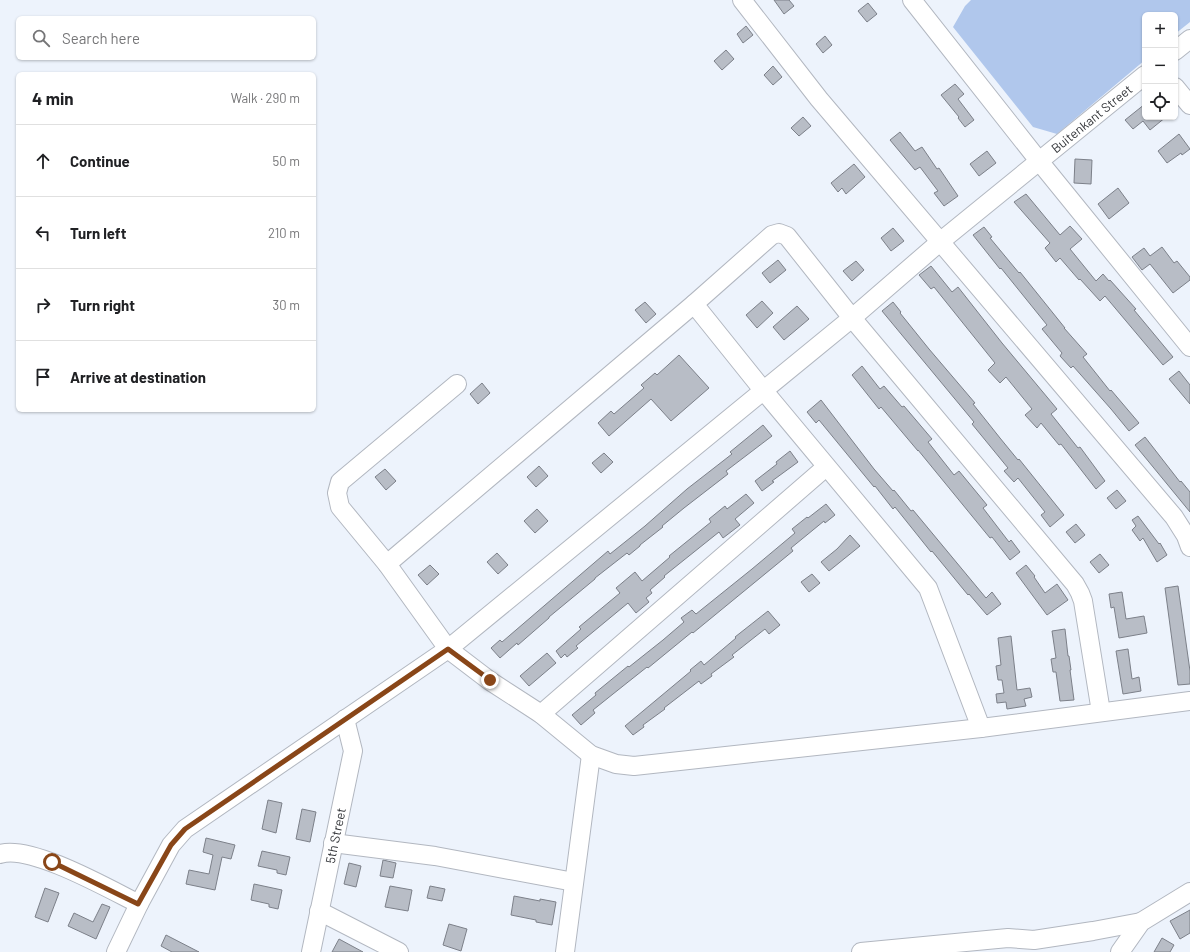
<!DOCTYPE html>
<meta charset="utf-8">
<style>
:root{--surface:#fff;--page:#f2f2f2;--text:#202124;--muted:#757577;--line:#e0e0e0}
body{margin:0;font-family:Barlow,sans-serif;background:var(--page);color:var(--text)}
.controls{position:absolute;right:12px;top:12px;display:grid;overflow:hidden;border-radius:6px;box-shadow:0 1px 3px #0004}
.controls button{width:36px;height:36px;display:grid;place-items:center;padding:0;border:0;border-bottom:1px solid var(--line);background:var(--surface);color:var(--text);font:20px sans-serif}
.stop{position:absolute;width:12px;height:12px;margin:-9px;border:3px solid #894618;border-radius:50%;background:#fff}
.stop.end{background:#894618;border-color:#fff;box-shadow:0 1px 4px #0008}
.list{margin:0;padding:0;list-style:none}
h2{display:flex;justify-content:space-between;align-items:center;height:52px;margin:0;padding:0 16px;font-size:17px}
h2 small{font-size:13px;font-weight:400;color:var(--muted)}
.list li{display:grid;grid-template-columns:26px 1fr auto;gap:12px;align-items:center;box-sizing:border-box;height:72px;padding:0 16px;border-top:1px solid var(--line)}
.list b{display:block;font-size:15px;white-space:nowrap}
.list em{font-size:13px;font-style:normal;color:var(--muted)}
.icon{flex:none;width:22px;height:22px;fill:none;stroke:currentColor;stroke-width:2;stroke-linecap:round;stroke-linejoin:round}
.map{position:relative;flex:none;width:1190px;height:952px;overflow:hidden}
.search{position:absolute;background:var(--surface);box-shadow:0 1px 3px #0004;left:16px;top:16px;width:300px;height:44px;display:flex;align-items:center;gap:10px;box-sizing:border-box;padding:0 14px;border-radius:6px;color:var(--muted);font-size:15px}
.panel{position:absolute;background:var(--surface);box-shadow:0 1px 3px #0004;left:16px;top:72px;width:300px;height:340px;border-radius:6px}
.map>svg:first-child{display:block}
</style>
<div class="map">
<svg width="1190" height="952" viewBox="0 0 1190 952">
<rect width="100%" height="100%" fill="#edf3fc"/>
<!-- green -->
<path fill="#b0c7ec" d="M971,0H1190V22L1175,34V15H1145V60L1057,134L1033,127L953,27L965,6Z"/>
<!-- building -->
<g fill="#b8bdc6" stroke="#7c8089">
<path d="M774,0H789L794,6L784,14Z"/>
<path d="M868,3L877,14L867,22L858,11Z"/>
<path d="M746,26L753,35L743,43L737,34Z"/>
<path d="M825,36L832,45L823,53L816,44Z"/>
<path d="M726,50L734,59L722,70L714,61Z"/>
<path d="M773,66L782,77L773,85L764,75Z"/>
<path d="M955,84L964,94L958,99L974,120L965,127L958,118L959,117L941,95Z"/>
<path d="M1145,104V117H1166L1150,130L1143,121L1133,129L1125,120Z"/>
<path d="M803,117L811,126L799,136L791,128Z"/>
<path d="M900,132L915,151L922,147L937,169L939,168L958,196L944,206L934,193L938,191L920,167L915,170L890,140Z"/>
<path d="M1179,134L1190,149L1182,155L1181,153L1167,163L1158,151Z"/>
<path d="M987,151L996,163L979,176L970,164Z"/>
<path d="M1075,159L1092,160L1091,184L1074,183Z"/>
<path d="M854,164L865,177L846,194L842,188L838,192L831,183Z"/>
<path d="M1118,188L1129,203L1109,219L1098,204Z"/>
<path d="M1026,194L1060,235L1070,226L1082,239L1070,249L1096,281L1103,274L1109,281L1110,280L1136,309L1134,310L1173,357L1163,365L1105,296L1100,301L1080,279L1079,280L1060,258L1056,262L1045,248L1050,243L1014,202Z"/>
<path d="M984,227L992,237L990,238L1019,273L1020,272L1065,328H1064L1087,354L1083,357L1110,391L1111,390L1139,423L1129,431L1111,409L1073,366L1071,368L1060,356L1062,353L1042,329L1047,325L1001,268L1000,269L973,235Z"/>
<path d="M893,228L904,241L891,251L881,238Z"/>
<path d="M1162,247L1174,263L1177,261L1190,277V280L1173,293L1150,264L1142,270L1132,257L1144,248L1150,256Z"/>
<path d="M778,260L786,270L770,283L762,273Z"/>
<path d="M856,261L864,270L852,281L843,271Z"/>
<path d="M931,266L952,292L958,287L1002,343L1057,409L1051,414L1078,448L1080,447L1105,481L1096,489L1061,444L1059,445L1041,423L1037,428L1025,415L1032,409L1006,377L1000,383L988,370L995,363L934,287L931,289L919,275Z"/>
<path d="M762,301L773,313L757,328L746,315Z"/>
<path d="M645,302L656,314L646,323L635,310Z"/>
<path d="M893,302L901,312L900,313L929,349L975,403L973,404L1000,438L1018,460L1019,459L1064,515L1050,527L1041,515L1045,512L1018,478L1014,482L1004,471L1008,468L972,424L974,422L882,311Z"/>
<path d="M797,306L809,319L784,340L773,327Z"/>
<path d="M679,355L709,388L671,421L651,399L609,436L598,423L611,411L614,414L644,388L641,385L655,373L657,375Z"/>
<path d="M862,366L880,389L884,386L902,407L904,406L932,439L928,442L954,475L959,471L987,505L983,508L1009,542L1011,540L1020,552L1010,560L992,537L990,538L918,450V451L881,407L879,409L852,375Z"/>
<path d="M1179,371L1190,385V404L1169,379Z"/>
<path d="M482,383L490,393L478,404L470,394Z"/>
<path d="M821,400L874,469L893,491L894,490L911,511L913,510L986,598L992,592L1001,604L987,615L969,594L968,595L932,551L931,552L895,507L893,509L875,486L874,487L819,420L816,423L807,412Z"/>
<path d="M763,425L772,436L726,471L728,474L684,508L662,526L663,527L640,545V546L629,555L627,553L595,578V579L549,617V618L518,645L517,643L500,658L491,648L500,640L502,642L608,551L610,554L645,526L687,489L732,454L730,452Z"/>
<path d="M1145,437L1180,482L1181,481L1190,492V512L1135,445Z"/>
<path d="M790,451L798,462L772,481L774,482L762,491L755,481L777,464L776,462Z"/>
<path d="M604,453L613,462L601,473L592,463Z"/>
<path d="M539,466L548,476L536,487L527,477Z"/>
<path d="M385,469L396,481L386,490L375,477Z"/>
<path d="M1117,490L1126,501L1116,509L1107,498Z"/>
<path d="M746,494L754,503L735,519L740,525L723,538L719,532L664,576L665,577L650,590L652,593L646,598L649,602L636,613L628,603L576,646L578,648L567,657L565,654L561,658L556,651L581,629L579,627L620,593L616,588L635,572L642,581L670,557L669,556L711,522L709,519L725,506L727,509Z"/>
<path d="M826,504L835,515L825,523L824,521L791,548L793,551L693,633L692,632L648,668L647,667L613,694L593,710L595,713L581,725L572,715L596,695L595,693L628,666L629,667L663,640L684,622L681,618L692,610L696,614L752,569L795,533L792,529L807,517L808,518Z"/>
<path d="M537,509L548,521L535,533L524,521Z"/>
<path d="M1138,516L1159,544L1160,543L1167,555L1157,562L1143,538L1140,541L1132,530L1136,526L1132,520Z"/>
<path d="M1076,524L1085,535L1075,543L1066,532Z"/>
<path d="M850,535L860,546L829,571L821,562L837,549Z"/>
<path d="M497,553L508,565L498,574L487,562Z"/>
<path d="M1100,554L1109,565L1099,573L1090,562Z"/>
<path d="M430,565L439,574L427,585L418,575Z"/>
<path d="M1026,565L1035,576L1034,577L1045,593L1057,584L1068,600L1047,615L1016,573Z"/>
<path d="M812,574L820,583L809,592L801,582Z"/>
<path d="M1178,586L1190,671V684L1178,685L1165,588Z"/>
<path d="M1122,592L1126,619L1144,616L1147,633L1119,638L1114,607L1111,608L1109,594Z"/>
<path d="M768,611L780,625L769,634L765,629L732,655L734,657L711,674L712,676L701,684L699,681L664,708L665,709L643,725L644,727L633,735L625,726L691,671L690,670L701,661L704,665L736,638L735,637Z"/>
<path d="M1065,629L1068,656H1069L1071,670H1070L1074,700L1060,701L1056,672H1053L1051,659L1056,658L1052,631Z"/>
<path d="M1011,636L1017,690L1030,688L1032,697L1024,699L1026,706L1007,709L1006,702L997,703L996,694L1004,693L1002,680H998L996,666L1001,665L998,638Z"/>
<path d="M1128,649L1132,679L1139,677L1141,691L1123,694L1116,651Z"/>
<path d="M547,653L556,663L529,686L520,676Z"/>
<path d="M268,800L282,803L276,833L262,829Z"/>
<path d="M302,809L316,812L310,842L296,839Z"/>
<path d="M206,838L235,845L231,859L222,857L215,890L186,884L189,870L209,874L213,855L203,852Z"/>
<path d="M262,851L290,857L286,875L277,873V870L258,866Z"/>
<path d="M383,860L396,863L393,878L380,876Z"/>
<path d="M349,863L361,866L356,887L344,884Z"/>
<path d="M254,884L282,890L278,909L269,907V904L251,900Z"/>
<path d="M390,886L412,890L408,911L385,907Z"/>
<path d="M430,886L445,889L442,901L427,898Z"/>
<path d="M45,888L59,893L48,922L35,917Z"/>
<path d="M514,896L540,901V899L556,902L552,925L536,922V920L511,915Z"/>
<path d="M102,904L110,907L96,939L68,926L74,913L93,922Z"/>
<path d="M1190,910V933L1180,939L1170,921Z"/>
<path d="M449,924L467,929L461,951L443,945Z"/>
<path d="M166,935L199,952H172L161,946Z"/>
<path d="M1162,938L1174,945L1170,952H1154Z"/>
<path d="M339,939L363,952H332Z"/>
</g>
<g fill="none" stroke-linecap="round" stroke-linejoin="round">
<!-- minor casing -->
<g stroke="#b2b7c0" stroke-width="20">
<g id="minor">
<path d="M742,0L819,99L1174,517L1186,536L1190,547"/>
<path d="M912,0L1039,161L1190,347"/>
<path d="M1175,51L1190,39"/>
<path d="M1175,87L1190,105"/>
<path d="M694,304L763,390L928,588L981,728"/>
<path d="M457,384L340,482L337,493L340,507L387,564L448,649L490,681L541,714L591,755L616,764L634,766L981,728L1190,701"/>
<path d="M387,564L694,304L772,235L779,233L787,236L852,318L1075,584L1080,593L1083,601L1101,712"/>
<path d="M541,714L826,467"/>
<path d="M333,843L435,856L574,882"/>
<path id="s1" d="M0,854C30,844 109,889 139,904L171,845L185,829L448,649L852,318L941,241L1145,75"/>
<path d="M319,911L399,952"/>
<path d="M116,952L139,904"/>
<path id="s2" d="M311,952L353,751L345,719"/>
<path d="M565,952L591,755"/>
<path d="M861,952L1008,938L1034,940L1093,931L1141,922"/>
<path d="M1120,952L1141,922L1190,892"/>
</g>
</g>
<!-- minor -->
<use href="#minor" stroke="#fff" stroke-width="18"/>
</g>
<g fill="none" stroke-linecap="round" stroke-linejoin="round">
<!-- route -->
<path stroke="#894618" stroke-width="5" d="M52,862L138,904L171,845L185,829L448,649L490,680"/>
</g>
<g text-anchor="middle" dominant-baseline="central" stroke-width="3.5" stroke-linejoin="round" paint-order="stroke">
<!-- street labels -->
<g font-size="13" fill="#34363a" stroke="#edf3fc">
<text stroke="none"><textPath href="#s1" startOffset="1391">Buitenkant Street</textPath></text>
<text stroke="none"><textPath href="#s2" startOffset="119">5th Street</textPath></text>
</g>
</g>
</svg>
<div class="controls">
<button>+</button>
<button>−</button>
<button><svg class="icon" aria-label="locate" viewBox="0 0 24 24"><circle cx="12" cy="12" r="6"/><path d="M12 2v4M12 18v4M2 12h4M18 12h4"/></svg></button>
</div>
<div class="stop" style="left:52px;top:862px"></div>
<div class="stop end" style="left:490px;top:680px"></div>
<div class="search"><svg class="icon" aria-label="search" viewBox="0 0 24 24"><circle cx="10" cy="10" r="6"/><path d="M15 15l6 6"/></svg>Search here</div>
<section class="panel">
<h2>4 min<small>Walk · 290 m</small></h2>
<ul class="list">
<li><svg class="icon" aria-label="ahead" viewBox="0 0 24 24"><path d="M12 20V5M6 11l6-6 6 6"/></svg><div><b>Continue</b></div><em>50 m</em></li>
<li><svg class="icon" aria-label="left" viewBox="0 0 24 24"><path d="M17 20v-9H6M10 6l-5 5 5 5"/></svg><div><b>Turn left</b></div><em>210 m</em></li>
<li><svg class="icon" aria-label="right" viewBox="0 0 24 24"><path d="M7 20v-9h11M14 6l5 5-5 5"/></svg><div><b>Turn right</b></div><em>30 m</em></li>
<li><svg class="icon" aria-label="arrive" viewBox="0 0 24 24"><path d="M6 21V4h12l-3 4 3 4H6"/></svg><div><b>Arrive at destination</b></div></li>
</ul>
</section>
</div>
